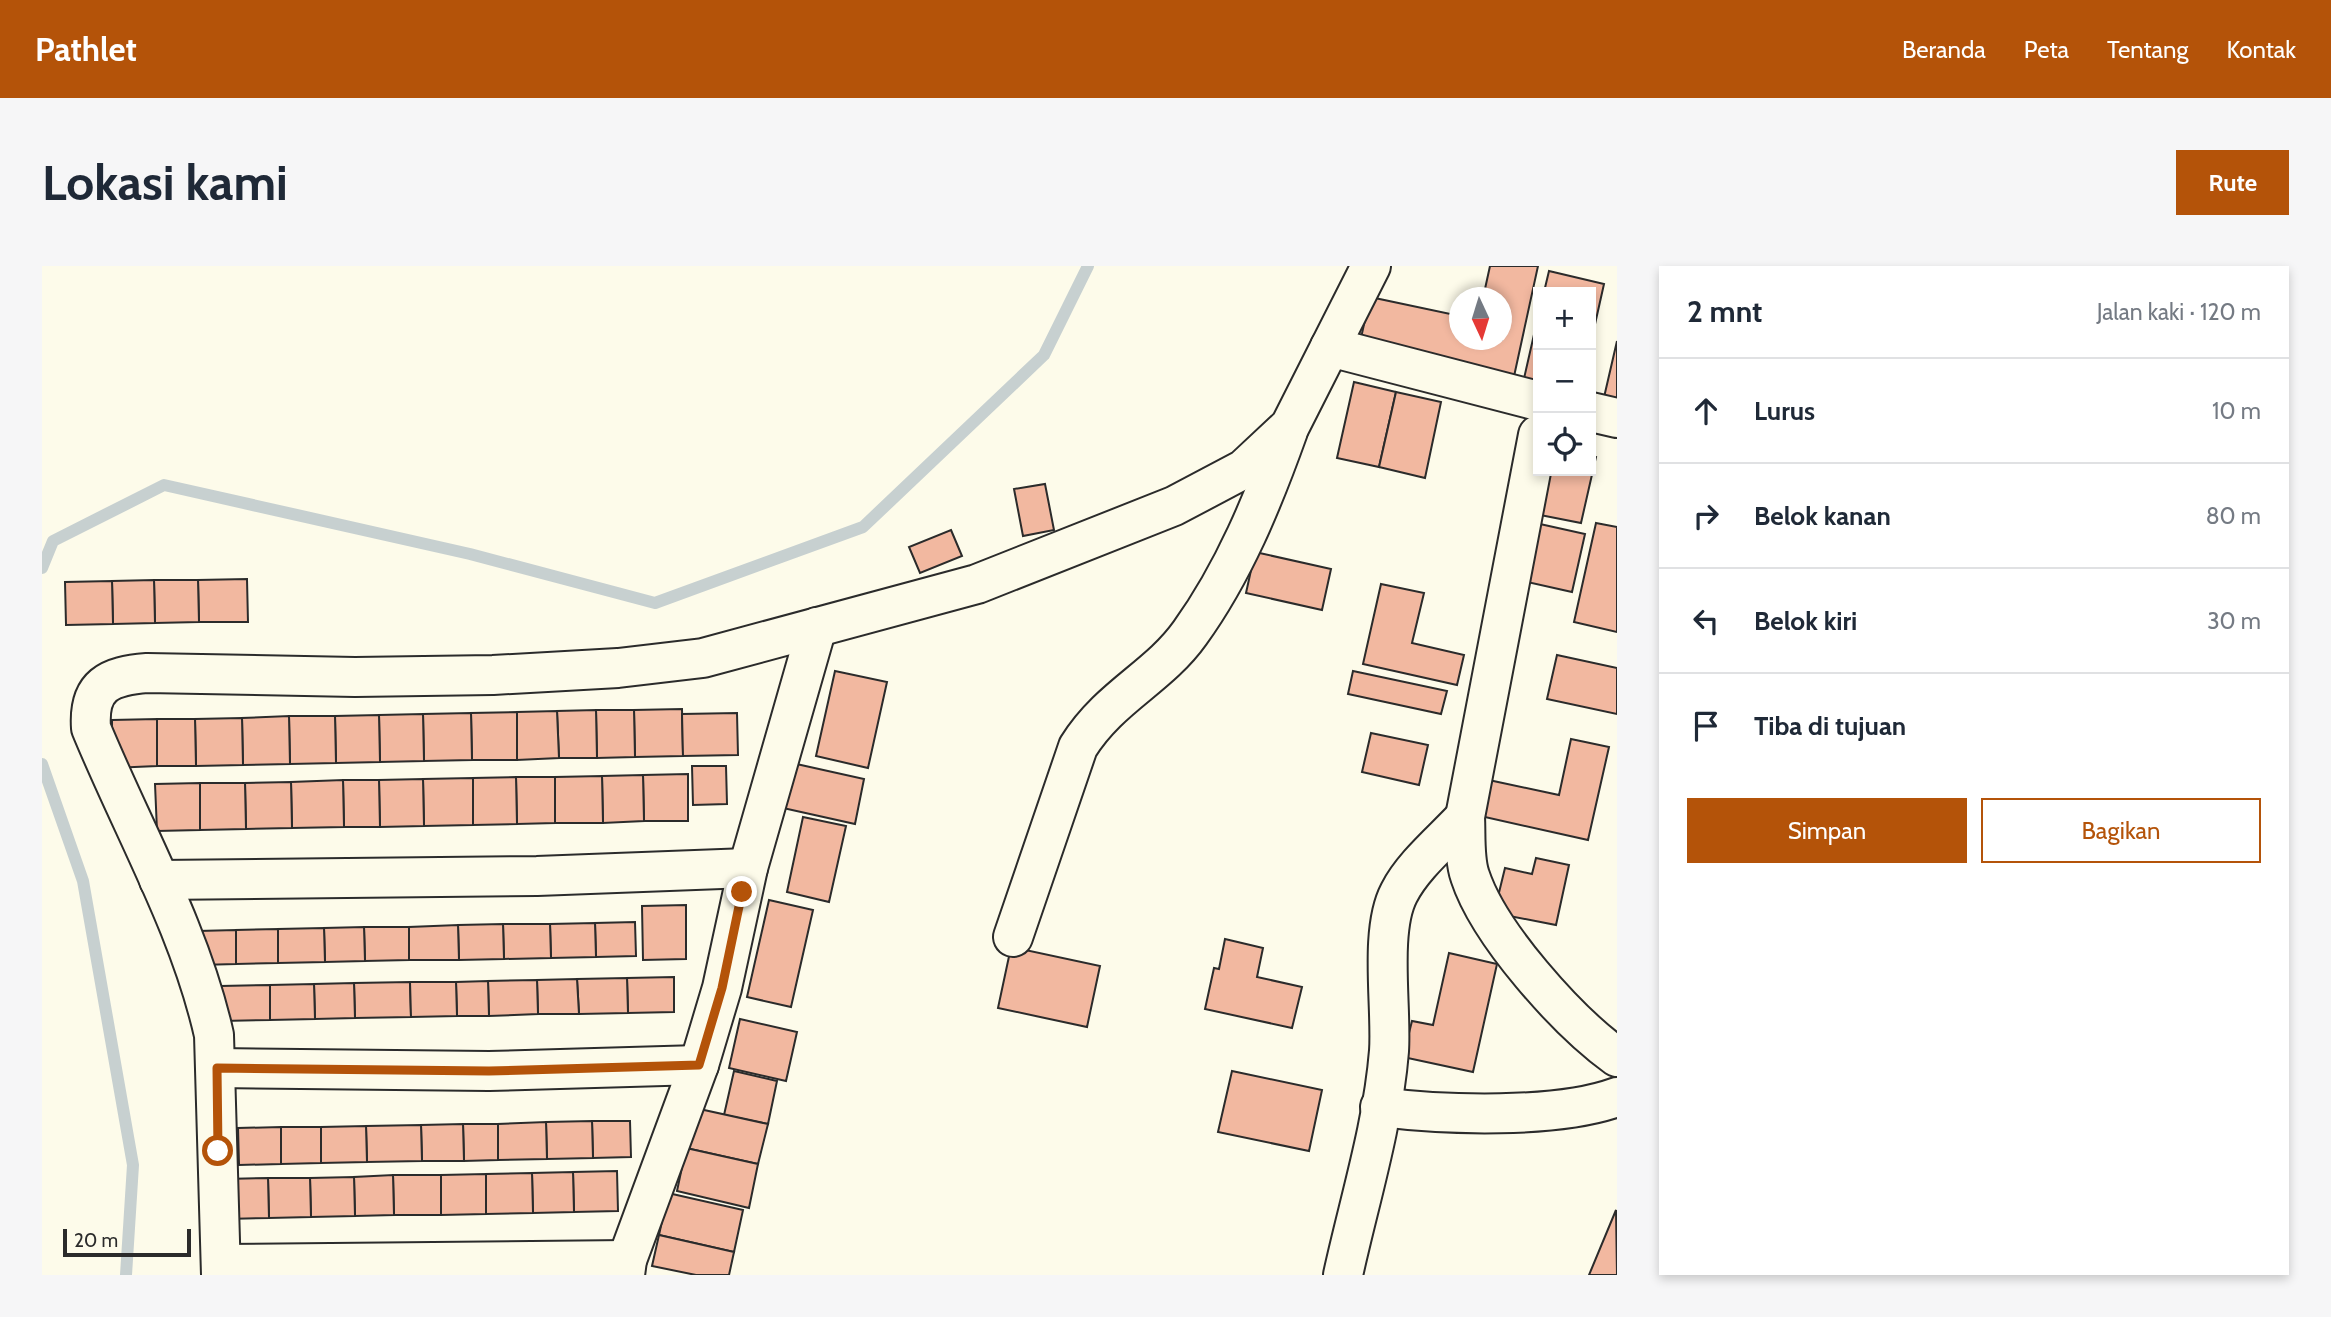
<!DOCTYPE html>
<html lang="id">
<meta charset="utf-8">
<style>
:root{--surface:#fff;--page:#f6f6f7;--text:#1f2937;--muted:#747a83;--line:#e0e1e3;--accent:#b45309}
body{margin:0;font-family:Cabin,sans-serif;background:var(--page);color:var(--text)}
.controls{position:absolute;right:21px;top:21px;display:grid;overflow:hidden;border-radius:0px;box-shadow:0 4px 10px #0003}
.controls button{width:63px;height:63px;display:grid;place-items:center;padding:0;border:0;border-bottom:2px solid var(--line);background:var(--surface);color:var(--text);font:35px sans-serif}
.compass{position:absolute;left:1407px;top:21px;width:63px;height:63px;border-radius:50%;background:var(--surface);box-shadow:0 4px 10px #0003;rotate:176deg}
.scale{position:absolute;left:21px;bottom:18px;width:128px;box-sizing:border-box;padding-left:7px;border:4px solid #2b2b2b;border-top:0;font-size:19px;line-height:24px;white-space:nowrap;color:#2b2b2b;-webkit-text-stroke:5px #fdfbea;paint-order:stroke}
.stop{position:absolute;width:21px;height:21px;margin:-16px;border:5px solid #b45309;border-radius:50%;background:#fff}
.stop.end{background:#b45309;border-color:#fff;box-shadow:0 2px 7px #0008}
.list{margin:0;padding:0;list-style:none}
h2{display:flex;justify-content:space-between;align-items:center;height:91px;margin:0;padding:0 28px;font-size:30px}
h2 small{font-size:23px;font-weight:400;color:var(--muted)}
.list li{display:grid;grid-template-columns:46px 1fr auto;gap:21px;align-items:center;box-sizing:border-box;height:105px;padding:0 28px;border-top:2px solid var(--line)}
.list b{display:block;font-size:26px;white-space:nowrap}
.list em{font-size:23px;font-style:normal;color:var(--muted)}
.actions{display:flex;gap:14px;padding:21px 28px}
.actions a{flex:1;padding:16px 0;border:2px solid var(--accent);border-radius:0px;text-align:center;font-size:24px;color:var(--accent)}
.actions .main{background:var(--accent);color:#fff}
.icon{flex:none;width:38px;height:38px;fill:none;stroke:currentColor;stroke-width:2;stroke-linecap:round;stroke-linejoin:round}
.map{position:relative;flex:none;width:1575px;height:1009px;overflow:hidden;border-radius:0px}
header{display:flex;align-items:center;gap:42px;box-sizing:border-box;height:98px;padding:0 35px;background:var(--accent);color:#fff}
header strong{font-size:33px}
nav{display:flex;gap:38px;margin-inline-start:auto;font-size:24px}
.intro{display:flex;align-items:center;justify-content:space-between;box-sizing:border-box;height:168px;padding:0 42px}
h1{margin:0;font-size:49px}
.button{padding:18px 32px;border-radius:0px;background:var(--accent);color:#fff;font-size:24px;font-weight:700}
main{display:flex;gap:42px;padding:0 42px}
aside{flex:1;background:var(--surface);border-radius:0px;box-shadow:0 4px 10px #0003}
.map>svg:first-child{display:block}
</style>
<header>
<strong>Pathlet</strong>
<nav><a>Beranda</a><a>Peta</a><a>Tentang</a><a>Kontak</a></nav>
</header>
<div class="intro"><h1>Lokasi kami</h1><a class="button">Rute</a></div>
<main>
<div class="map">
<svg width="1575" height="1009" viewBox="0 0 1575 1009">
<rect width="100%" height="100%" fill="#fdfbea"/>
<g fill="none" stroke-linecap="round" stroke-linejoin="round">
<!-- stream -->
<g stroke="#c7d0d0" stroke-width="12">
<path d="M0,302L11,275L122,219L428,288L613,337L821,261L1002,89L1046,0"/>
<path d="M0,498L41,615L91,899L84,1009"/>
</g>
</g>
<!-- building -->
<g fill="#f2b8a0" stroke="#2b2b2b" stroke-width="2">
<path d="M1448,0H1496L1471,115L1317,81L1328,31L1418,50V74H1460V32H1441Z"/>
<path d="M1507,5L1562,18L1549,76V26H1502Z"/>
<path d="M1496,51V120L1481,117Z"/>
<path d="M1575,75V143L1560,140Z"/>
<path d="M1312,116L1354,126L1337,201L1295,192Z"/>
<path d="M1354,126L1399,136L1383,212L1337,201Z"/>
<path d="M1549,190L1554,191L1539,257L1493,248L1503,205H1549Z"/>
<path d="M1003,218L1012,264L981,270L972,223Z"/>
<path d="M1489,256L1543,268L1530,326L1476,314Z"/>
<path d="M1554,257L1575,261V366L1532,356Z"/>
<path d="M909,264L920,290L878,307L867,281Z"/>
<path d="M1213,286L1289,303L1280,344L1204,327Z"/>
<path d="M205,313L206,356H157L156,314Z"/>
<path d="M112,314H156L157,356L113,357Z"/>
<path d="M112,314L113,357L71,358L70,315Z"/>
<path d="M70,315L71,358L24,359L23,316Z"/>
<path d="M1339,318L1382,327L1370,377L1422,389L1415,419L1321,398Z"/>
<path d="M1515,389L1575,402V448L1505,433Z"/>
<path d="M793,405L845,416L826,502L774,490Z"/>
<path d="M1311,405L1405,425L1399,448L1306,428Z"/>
<path d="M640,443L641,490L593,491L592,444Z"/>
<path d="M554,444H592L593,491L555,492Z"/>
<path d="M554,444L555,492H517L515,445Z"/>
<path d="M515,445L517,492L475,494V446Z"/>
<path d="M475,446V494H430L429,447Z"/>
<path d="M429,447L430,494L382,495L381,448Z"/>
<path d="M695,447L696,489L641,490L640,448Z"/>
<path d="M381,448L382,495L338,496L337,449Z"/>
<path d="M337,449L338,496L294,497L293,450Z"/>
<path d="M247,450H293L294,497L248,498Z"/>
<path d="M247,450L248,498L201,499L200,452Z"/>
<path d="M200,452L201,499L154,500L153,453Z"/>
<path d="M115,453H153L154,500H115Z"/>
<path d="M115,453V500L70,502V454Z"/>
<path d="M1329,467L1386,479L1377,519L1320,506Z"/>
<path d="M1529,473L1567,481L1546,574L1434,549L1442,513L1517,529Z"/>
<path d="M750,497L822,513L813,558L741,542Z"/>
<path d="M650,500H684L685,538L651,539Z"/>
<path d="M646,508V555H602L601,509Z"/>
<path d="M601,509L602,555L561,557L560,510Z"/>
<path d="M560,510L561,557H513V511Z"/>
<path d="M474,511H513V557L475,558Z"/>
<path d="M474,511L475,558L431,559V512Z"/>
<path d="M431,512V559L382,560L381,513Z"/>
<path d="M381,513L382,560L338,561L337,514Z"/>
<path d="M301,514H337L338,561H302Z"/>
<path d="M301,514L302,561L250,562L249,516Z"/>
<path d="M249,516L250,562L204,563L203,517Z"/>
<path d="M158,517H203L204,563L158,564Z"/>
<path d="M158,517V564L115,565L113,518Z"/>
<path d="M761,551L804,560L787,636L745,626Z"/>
<path d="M1494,592L1527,599L1514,659L1452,647L1463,602L1490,608Z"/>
<path d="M727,634L771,644L749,741L705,731Z"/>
<path d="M644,639V693L601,694L600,640Z"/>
<path d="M593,656L594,690L554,691L553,657Z"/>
<path d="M553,657L554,691L509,692L508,658Z"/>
<path d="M461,658H508L509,692L462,693Z"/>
<path d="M461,658L462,693L417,694L416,659Z"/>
<path d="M416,659L417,694H367V661Z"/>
<path d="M322,661H367V694L323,695Z"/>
<path d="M322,661L323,695L283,696L282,662Z"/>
<path d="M282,662L283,696L236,697V663Z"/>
<path d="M236,663V697L194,698V664Z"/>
<path d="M194,664V698L157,699L156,665Z"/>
<path d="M1183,673L1221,682L1215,711L1260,721L1250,762L1163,743L1172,702L1177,703Z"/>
<path d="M969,681L1058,700L1045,761L956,742Z"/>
<path d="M1407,687L1455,698L1431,806L1361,791L1370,755L1391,759Z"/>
<path d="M632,711V746L586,747L585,712Z"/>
<path d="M585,712L586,747L537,748L535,713Z"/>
<path d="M535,713L537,748H496L495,714Z"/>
<path d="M495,714L496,748L447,750L446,715Z"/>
<path d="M446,715L447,750H415L414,716Z"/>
<path d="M368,716L369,751L313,752L312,717Z"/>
<path d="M368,716H414L415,750L369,751Z"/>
<path d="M312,717L313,752L273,753L272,718Z"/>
<path d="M272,718L273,753L228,754V719Z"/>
<path d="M228,719V754L180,755L179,720Z"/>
<path d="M698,753L755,766L744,815L687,802Z"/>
<path d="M692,805L735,815L726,858L682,849Z"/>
<path d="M1190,805L1280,824L1267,885L1176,866Z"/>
<path d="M653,842L726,858L716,898L644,882Z"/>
<path d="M550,855H588L589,891L551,892Z"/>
<path d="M550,855L551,892L505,893L504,856Z"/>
<path d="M504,856L505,893L456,894V858Z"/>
<path d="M421,858H456V894L422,895Z"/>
<path d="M421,858L422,895H380L379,859Z"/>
<path d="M379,859L380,895L325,896L324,860Z"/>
<path d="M324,860L325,896L279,897V861Z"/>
<path d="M239,861H279V897L239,898Z"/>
<path d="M239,861V898L197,899L196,862Z"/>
<path d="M644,882L716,898L707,942L635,925Z"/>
<path d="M575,905L576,945L532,946L531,906Z"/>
<path d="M531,906L532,946L491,947L490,907Z"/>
<path d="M490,907L491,947L444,948V908Z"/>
<path d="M444,908V948L399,949V909Z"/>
<path d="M351,909H399V949H352Z"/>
<path d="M351,909L352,949L313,950L312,911Z"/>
<path d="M312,911L313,950L269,951L268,912Z"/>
<path d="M226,912H268L269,951L227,952Z"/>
<path d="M226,912L227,952L184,953L183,913Z"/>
<path d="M626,927L701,944L692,986L617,969Z"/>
<path d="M1574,944L1575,1009H1547Z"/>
<path d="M617,969L692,986L687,1009H654L610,1000Z"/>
</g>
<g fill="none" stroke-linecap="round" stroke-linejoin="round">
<!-- street casing -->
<g stroke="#2b2b2b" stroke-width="42">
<g id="street">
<path d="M1288,81L1496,135"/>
<path d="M1549,146L1575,152"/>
<path d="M1496,169L1423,551C1424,569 1422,593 1428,610C1447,668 1525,755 1575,791"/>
<path d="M117,614L495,610L706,602"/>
<path d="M971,671L1036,481C1068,430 1116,412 1148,367C1192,306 1221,235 1246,165"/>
<path d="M175,802L447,805L657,799"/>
<path d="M1338,841C1402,849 1515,853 1575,831"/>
<path d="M179,998L585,994"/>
<path d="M179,1009L172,769C148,662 91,564 49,462C46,419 67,410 105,407L313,411L451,409L576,402L661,392L935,318L1132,240L1202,203L1248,160L1329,0"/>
<path d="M583,1009L585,994L657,799L680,722L706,602L775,361"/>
<path d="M1301,1009C1317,936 1341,860 1347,785C1350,742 1337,665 1357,627C1371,599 1402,574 1423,551"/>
</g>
</g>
<!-- street -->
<use href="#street" stroke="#fdfbea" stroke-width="38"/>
</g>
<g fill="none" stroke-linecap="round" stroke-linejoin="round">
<!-- route -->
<path stroke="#b45309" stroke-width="9" d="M176,885L175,802L447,805L657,799L680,722L700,626"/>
</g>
</svg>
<div class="controls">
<button>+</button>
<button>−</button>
<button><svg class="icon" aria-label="locate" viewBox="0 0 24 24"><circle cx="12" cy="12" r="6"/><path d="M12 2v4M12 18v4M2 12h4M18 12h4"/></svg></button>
</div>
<svg class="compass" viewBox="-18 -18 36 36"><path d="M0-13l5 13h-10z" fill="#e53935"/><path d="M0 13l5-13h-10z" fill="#747a83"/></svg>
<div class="scale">20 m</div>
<div class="stop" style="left:176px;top:885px"></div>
<div class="stop end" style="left:700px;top:626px"></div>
</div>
<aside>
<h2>2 mnt<small>Jalan kaki · 120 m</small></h2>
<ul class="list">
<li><svg class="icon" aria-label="ahead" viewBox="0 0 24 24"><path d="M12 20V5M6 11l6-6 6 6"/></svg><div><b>Lurus</b></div><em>10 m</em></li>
<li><svg class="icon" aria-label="right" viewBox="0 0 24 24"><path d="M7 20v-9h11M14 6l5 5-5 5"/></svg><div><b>Belok kanan</b></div><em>80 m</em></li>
<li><svg class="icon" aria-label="left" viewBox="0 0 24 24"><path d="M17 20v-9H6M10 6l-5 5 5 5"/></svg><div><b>Belok kiri</b></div><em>30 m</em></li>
<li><svg class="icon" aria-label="arrive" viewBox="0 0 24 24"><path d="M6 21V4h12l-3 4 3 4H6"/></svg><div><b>Tiba di tujuan</b></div></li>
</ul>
<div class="actions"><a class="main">Simpan</a><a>Bagikan</a></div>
</aside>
</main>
